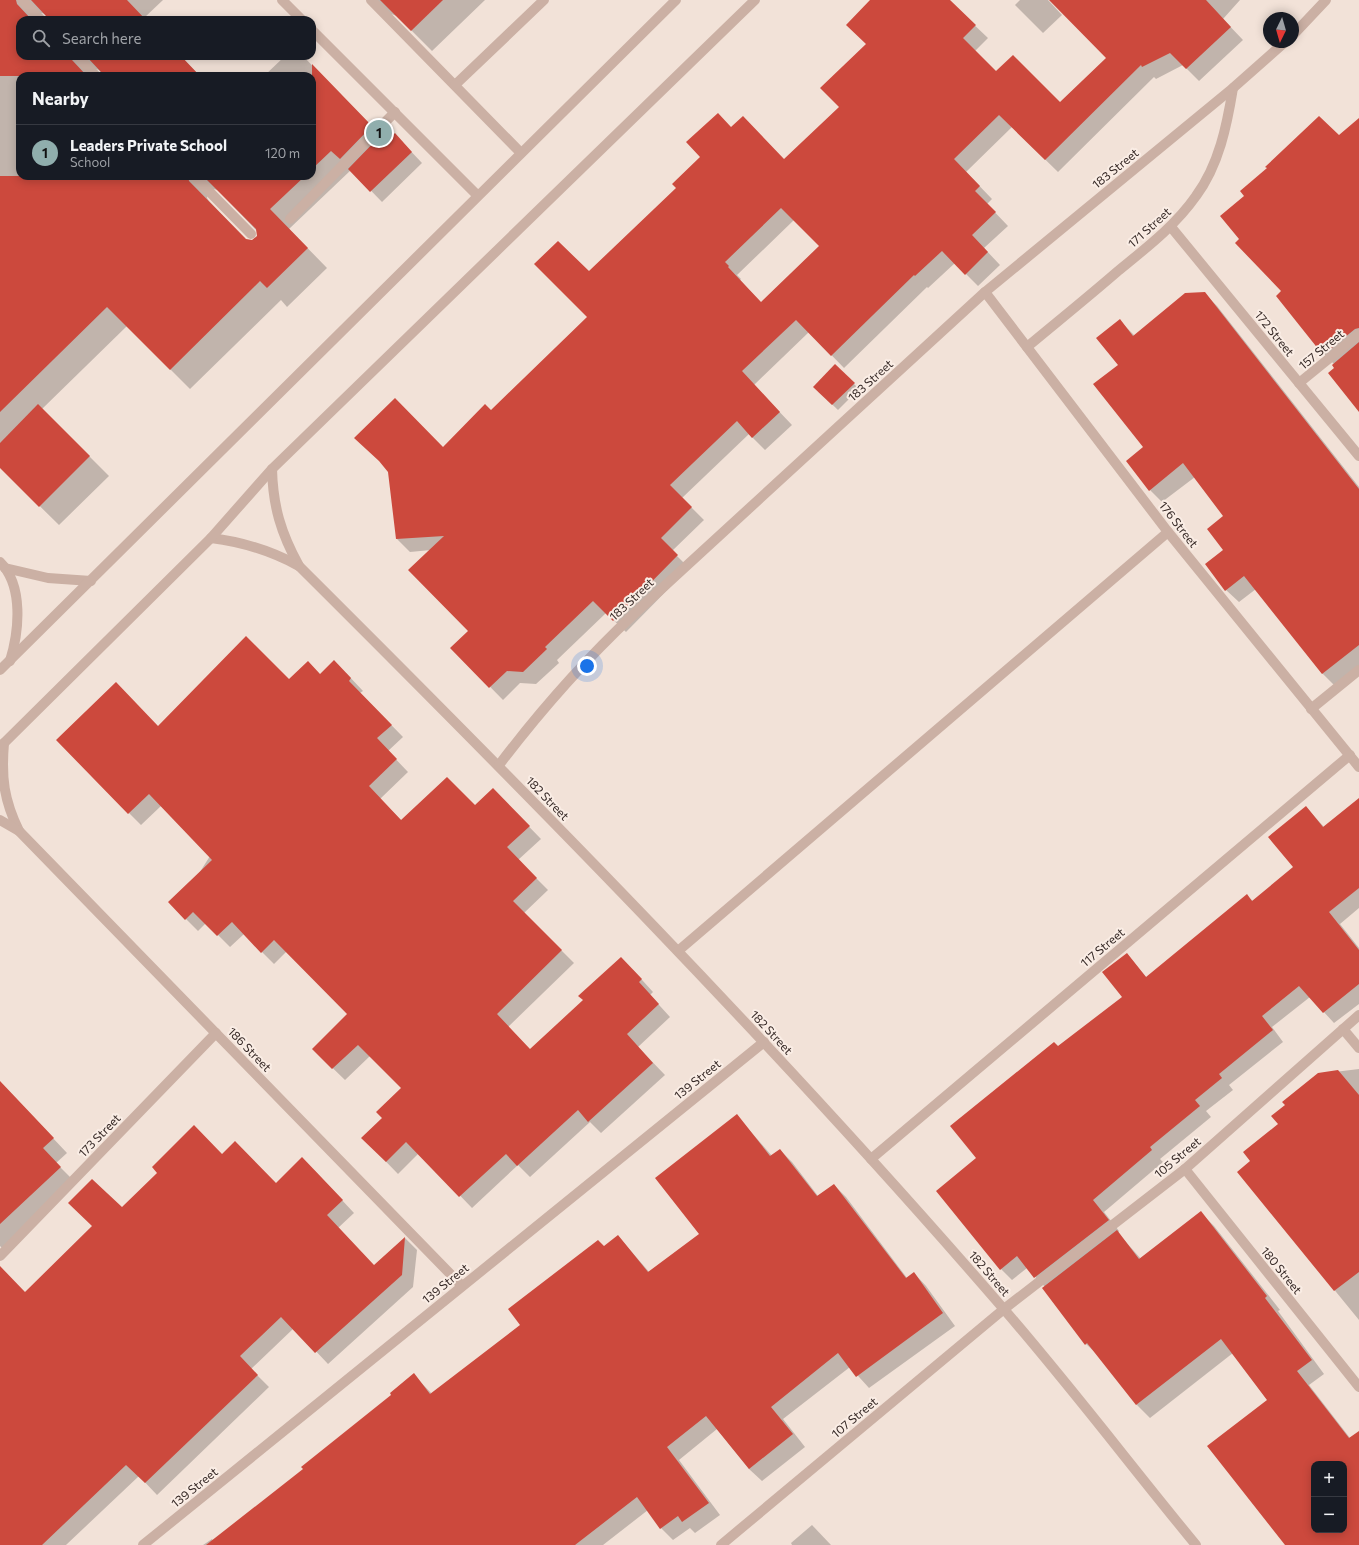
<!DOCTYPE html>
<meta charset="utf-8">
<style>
:root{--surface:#171b24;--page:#242831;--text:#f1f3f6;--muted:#9ea1a6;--line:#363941;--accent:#90aead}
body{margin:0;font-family:Commissioner,sans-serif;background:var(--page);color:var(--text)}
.controls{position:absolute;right:12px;bottom:12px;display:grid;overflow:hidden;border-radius:8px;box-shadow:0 2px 10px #0003}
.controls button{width:36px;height:36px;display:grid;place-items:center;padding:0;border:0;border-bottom:1px solid var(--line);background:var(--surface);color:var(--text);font:20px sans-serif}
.compass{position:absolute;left:1263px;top:12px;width:36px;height:36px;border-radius:50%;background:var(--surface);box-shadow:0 2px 10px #0003;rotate:185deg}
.you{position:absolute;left:587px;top:666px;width:14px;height:14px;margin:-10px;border:3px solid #fff;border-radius:50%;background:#1a73e8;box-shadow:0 0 0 6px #1a73e833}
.badge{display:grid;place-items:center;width:26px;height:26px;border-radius:50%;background:var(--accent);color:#111;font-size:13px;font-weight:700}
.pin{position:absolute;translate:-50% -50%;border:2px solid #fff;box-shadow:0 1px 4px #0006}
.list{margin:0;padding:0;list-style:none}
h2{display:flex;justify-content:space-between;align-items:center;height:52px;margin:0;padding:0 16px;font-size:17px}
h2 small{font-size:13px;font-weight:400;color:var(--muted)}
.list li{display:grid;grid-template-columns:26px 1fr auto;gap:12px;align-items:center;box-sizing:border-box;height:56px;padding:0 16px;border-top:1px solid var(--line)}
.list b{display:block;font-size:15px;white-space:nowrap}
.list p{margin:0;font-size:13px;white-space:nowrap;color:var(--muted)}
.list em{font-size:13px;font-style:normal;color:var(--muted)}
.icon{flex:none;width:22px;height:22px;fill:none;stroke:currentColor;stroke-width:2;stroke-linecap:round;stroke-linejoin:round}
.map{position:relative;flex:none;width:1359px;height:1545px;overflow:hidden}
.search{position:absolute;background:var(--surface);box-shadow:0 2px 10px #0003;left:16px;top:16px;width:300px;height:44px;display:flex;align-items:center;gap:10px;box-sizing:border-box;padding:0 14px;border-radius:12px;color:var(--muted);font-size:15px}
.panel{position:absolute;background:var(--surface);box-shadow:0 2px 10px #0003;left:16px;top:72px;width:300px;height:108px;border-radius:12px}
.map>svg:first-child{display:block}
</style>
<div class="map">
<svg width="1359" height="1545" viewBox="0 0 1359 1545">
<rect width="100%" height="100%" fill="#f2e2d8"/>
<!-- shadow -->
<g fill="#0003" fill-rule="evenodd">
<path d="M0,0H163L144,18L146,20H48L46,14L41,13L35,20H20V56H180L200,76H103L99,70L96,69L90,76H20V176H312V76H264L285,56H303L387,142L405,145L422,163L382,202L351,170L289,229L327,268L287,307L281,300L190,389L127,326L42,409L109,476L59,525L0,467ZM213,189L218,190L258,232L257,239L253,241L246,240L209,201L207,198L209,191Z"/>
<path d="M377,0H485L432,51L397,16L391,14Z"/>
<path d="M871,0H948L988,38L975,51L996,72L1060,103L1107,58L1051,0H1240L1223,19L1243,40L1199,81L1183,65L1156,79L1154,77L1058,172L1012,127L966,172L992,199L987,204L1008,226L984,248L1000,265L978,286L955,263L928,288L927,287L844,368L809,332L754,385L792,425L765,450L749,434L682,498L704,520L672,551L689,568L626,632L606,613L557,660L559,663L536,684L520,683L503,700L452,648L470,631L431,550L410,552L397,539L443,448L491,411L589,317V272L677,188L732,128L784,161L841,107L867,44ZM794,220L820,246L761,303L740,280L741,279L737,275Z"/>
<path d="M1020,0H1048L1062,15L1043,33L1015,5Z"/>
<path d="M1359,120V411L1334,364L1324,354L1283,291L1339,137Z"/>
<path d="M1204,293L1217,306L1359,487V671L1335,686L1322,673L1256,589L1239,602L1226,590L1225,516L1195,477L1162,502L1150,490L1144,447L1119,365L1120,321L1135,336Z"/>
<path d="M835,365L859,389L838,410L814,387Z"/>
<path d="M346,673L363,691L360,693L403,737L388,751L408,772L380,799L402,821L505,802L541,839L518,860L548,890L524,913L574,963L508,1027L530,1050L633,970L653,992L650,995L670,1017L638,1047L665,1075L601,1133L590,1122L530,1177L518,1165L472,1208L419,1153L398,1174L363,1138L384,1118L402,1088L370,1056L345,1080L313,1049L349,1014L287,951L274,964L244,934L230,947L206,923L198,931L169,902L198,875L210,856L161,806L141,825L129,813L159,727L289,680L320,675Z"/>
<path d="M1306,807L1324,827L1359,810V908L1340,924L1359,948V1004L1334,1023L1310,997L1272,1027L1283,1042L1229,1085L1233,1090L1206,1111L1211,1117L1160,1159L1163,1162L1104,1212L1119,1231L1118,1233L1141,1259L1201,1213L1214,1226L1280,1310L1278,1311L1324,1374L1309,1385L1350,1438L1359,1432V1545H1288L1268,1401L1233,1353L1150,1418L1137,1405L1100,1357L1086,1344L1043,1288L1045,1287L1027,1268L1012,1280L1001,1269L978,1158L1058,1047L1124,997L1127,954L1147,978L1247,896L1253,901L1295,868ZM1314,1464H1344V1530H1314Z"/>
<path d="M1359,1069V1320L1238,1172L1252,1161L1279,1125L1286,1105L1318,1074Z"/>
<path d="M0,1082L67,1153L56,1163L75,1182L4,1250L0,1246Z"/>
<path d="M737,1116L772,1156L780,1150L792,1162L818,1196L834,1185L846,1197L907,1278L914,1273L926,1286L955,1326L869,1388L850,1367L783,1419L805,1447L762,1481L749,1469L717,1429L679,1460L720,1515L695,1533L690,1528L673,1540L661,1528L648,1510L603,1545H203L212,1539L213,1541L305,1469L392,1395L414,1375L432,1394L521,1325L618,1236L650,1273L700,1235Z"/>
<path d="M222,1155L276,1184L314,1170L354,1213L338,1228L374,1266L405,1238L417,1250L413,1287L328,1364L294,1328L251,1369L269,1387L157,1495L139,1476L66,1545H0V1281L25,1293L122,1209Z"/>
<path d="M812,1525L831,1545H792L791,1543Z"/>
</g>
<!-- building -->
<g fill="#cc493d" fill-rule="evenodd">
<path d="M0,0H16L17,4L32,20H20V56H71L72,60L87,76H0Z"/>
<path d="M31,0H127L146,20H47L46,16Z"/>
<path d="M380,0H443L411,31Z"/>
<path d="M870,0H950L976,25L963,38L996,71L1013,55L1060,102L1106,58L1049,0H1206L1231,27L1186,69L1170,53L1142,67L1141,65L1045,160L999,115L954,159L980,186L975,191L996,212L972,235L988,252L965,275L942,251L915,276L914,275L831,356L796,320L742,371L780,412L752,438L737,421L670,485L692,507L661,538L678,555L613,621L593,601L545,647L547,649L523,672L507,671L489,688L450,648L468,631L408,570L444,536L396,539L388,472L379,461L354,438L395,398L443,447L485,404L491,410L587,317L534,264L558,241L589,271L676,188L672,184L700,157L686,142L718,113L731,127L743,116L784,159L839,107L820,88L866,44L846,25ZM781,208L819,246L761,302L728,267L729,266L725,262Z"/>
<path d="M86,56H181L200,76H102L101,72Z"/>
<path d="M312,64L372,126L340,159L331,151L312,169Z"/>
<path d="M1319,116L1339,135L1359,118V328L1355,329L1323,355L1276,296L1281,291L1235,243L1239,239L1220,216L1244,196L1240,191L1267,168L1265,167Z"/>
<path d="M395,133L412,152L370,192L348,169L381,135L387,141Z"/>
<path d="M0,176H188L189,181L246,239L252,240L257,236L256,229L203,176H305L270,209L308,248L267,288L260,281L170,370L107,307L0,412Z"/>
<path d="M1205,292L1359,489V645L1322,674L1244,576L1225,591L1205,564L1223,550L1207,529L1223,516L1183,463L1149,491L1126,461L1143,447L1093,384L1118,365L1096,338L1120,319L1133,336L1185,293Z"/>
<path d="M1359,342V412L1328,373L1334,368L1332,365Z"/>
<path d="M835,364L855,383L832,405L813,387Z"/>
<path d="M38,404L90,456L39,507L0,468V443Z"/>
<path d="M246,636L289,679L308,661L320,674L334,660L351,678L349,681L392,725L377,738L397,759L369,786L401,820L447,777L475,805L493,788L530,826L507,847L537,878L513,901L562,950L497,1014L530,1049L583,1000L578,996L621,957L642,979L639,982L659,1004L627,1034L653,1063L588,1122L578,1110L517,1166L506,1154L459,1197L406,1142L386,1162L361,1138L382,1118L376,1112L401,1088L358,1045L332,1069L312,1049L347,1014L274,940L261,953L232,922L217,936L193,912L185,920L168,902L212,860L149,794L128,814L56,740L116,682L158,726Z"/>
<path d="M1359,798V888L1329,912L1359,950V984L1323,1013L1299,986L1262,1016L1273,1030L1219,1074L1222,1078L1195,1100L1200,1106L1150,1147L1152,1150L1093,1200L1109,1220L1034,1278L1017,1256L1000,1270L936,1191L976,1158L950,1126L1054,1042L1058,1046L1122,997L1102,972L1127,953L1146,977L1247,894L1252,901L1293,867L1268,837L1306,806L1323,827Z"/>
<path d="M1338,1070L1359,1095V1272L1334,1291L1237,1172L1250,1161L1243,1152L1278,1124L1271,1116L1285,1105L1282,1102L1318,1073Z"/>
<path d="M0,1081L54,1138L43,1148L61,1167L0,1224Z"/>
<path d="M737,1114L770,1156L780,1149L817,1196L834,1184L906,1278L914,1272L943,1313L856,1377L838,1353L771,1407L793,1434L749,1469L706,1416L667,1447L709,1503L682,1522L678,1516L660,1529L637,1497L575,1545H206L303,1469L301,1467L391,1395L390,1393L414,1373L430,1394L520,1325L508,1309L598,1240L604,1246L618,1235L648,1272L699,1234L655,1178Z"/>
<path d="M194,1125L222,1154L235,1141L276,1183L302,1157L343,1200L327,1215L374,1265L405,1237L402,1275L315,1353L281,1317L240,1356L258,1375L145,1483L126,1465L42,1545H0V1266L25,1292L92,1226L68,1203L92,1179L122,1207L157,1173L152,1167Z"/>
<path d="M1201,1211L1267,1296L1265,1298L1312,1360L1297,1371L1349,1438L1359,1431V1545H1285L1207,1446L1267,1400L1221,1339L1136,1405L1087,1343L1085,1345L1042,1288L1117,1230L1139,1259ZM1314,1464H1344V1530H1314Z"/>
</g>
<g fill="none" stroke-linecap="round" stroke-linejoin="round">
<!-- service -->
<g stroke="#cbb0a4" stroke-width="10">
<path d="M22,0L41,20"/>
<path d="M282,0L302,20"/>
<path d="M371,0L521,153"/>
<path d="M312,30L477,195"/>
<path d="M77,56L96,76"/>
<path d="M455,85L544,0"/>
<path d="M194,176L251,234"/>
<path d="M290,219L395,112"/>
<path d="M0,562C24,586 19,632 10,661"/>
<path d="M5,568L48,578L91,581"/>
</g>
<!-- minor -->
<g stroke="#cbb0a4" stroke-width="10">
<path d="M1293,35L1326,0"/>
<path d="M1171,227L1359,456"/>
<path d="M985,292L1168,532L1359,767"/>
<path d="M1027,347C1057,322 1088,297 1118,271C1146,248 1175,226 1196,196C1219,165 1227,125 1233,88"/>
<path d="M1299,383L1359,334"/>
<path d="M272,469C273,507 281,533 299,566C540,806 779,1049 1002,1307C1069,1384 1131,1466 1196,1545"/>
<path d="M211,538C243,542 270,550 299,566"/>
<path d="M1311,709L1359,670"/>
<path d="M4,743C1,778 4,800 19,831"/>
<path d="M499,765C540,711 584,661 634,614L985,292L1233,88L1285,42"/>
<path d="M0,820L19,831L462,1286"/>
<path d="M678,951L1168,532"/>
<path d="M1343,1029L1359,1048"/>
<path d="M871,1159L1350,755"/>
<path d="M1185,1169L1359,1387"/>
<path d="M0,1256L216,1033"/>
<path d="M143,1545L764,1042"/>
<path d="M721,1545L1004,1309L1185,1169L1359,1015"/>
</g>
<!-- tertiary -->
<g stroke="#cbb0a4" stroke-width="10">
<path d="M0,670L676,0"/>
<path d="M0,747L211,538L272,469L755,0"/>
</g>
</g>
<g text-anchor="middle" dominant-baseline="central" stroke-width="4" stroke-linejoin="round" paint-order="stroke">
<!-- street labels -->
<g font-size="12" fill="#362926" stroke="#faede5">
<text transform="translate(1115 168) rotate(-39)">183 Street</text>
<text transform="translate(1149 227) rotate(-42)">171 Street</text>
<text transform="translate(1275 333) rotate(51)">172 Street</text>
<text transform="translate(1321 349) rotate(-40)">157 Street</text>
<text transform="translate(870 380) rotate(-42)">183 Street</text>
<text transform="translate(1179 524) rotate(52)">176 Street</text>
<text transform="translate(631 599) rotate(-43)">183 Street</text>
<text transform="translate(548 798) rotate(46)">182 Street</text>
<text transform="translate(1102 947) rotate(-40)">117 Street</text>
<text transform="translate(772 1032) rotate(47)">182 Street</text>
<text transform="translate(250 1049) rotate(46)">186 Street</text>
<text transform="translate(697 1079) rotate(-39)">139 Street</text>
<text transform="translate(99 1135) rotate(-46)">173 Street</text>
<text transform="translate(1177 1157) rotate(-40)">105 Street</text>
<text transform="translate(1282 1270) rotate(51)">180 Street</text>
<text transform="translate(990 1273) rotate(49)">182 Street</text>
<text transform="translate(445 1283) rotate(-39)">139 Street</text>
<text transform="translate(854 1417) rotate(-40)">107 Street</text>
<text transform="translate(194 1487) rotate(-39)">139 Street</text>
</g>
</g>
</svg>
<div class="controls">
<button>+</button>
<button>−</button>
</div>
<svg class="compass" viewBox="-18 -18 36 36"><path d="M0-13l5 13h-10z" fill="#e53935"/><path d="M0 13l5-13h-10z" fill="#9ea1a6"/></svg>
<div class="you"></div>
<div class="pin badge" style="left:379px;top:133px">1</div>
<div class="search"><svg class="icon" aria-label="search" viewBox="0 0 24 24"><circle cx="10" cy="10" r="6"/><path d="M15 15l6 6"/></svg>Search here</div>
<section class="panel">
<h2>Nearby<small></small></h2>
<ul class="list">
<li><span class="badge">1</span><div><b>Leaders Private School</b><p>School</p></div><em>120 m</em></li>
</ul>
</section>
</div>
